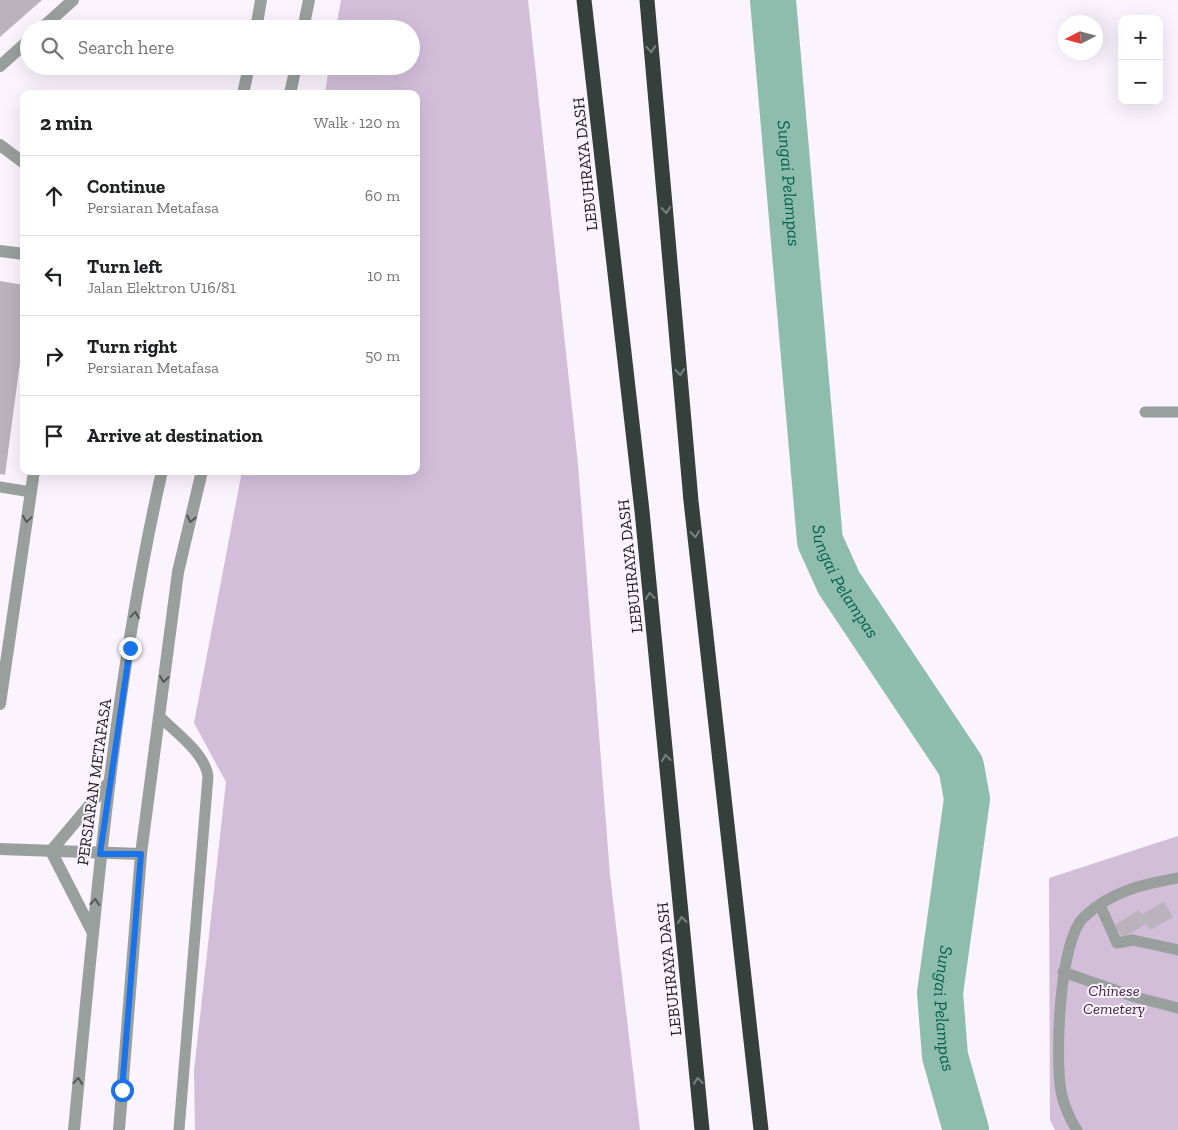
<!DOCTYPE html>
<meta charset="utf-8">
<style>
:root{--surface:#fff;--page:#f6f6f6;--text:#202124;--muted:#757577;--line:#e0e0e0}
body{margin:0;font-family:"Zilla Slab",serif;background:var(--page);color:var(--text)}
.controls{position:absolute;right:15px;top:15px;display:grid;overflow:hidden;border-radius:10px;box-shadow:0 5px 20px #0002}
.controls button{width:45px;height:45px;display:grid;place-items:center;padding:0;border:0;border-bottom:1px solid var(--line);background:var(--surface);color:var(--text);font:25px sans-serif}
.compass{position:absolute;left:1058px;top:15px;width:45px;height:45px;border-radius:50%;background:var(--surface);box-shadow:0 5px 20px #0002;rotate:264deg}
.stop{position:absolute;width:15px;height:15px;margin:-11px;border:4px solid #1a73e8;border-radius:50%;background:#fff}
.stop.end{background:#1a73e8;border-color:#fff;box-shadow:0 1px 5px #0008}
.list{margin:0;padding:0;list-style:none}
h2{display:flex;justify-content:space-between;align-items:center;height:65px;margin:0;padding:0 20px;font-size:21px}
h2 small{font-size:16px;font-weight:400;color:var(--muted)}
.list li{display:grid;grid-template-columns:32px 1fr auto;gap:15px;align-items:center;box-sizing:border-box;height:80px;padding:0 20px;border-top:1px solid var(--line)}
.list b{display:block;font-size:19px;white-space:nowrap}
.list p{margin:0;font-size:16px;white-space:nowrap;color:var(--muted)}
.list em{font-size:16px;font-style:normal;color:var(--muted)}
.icon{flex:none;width:28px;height:28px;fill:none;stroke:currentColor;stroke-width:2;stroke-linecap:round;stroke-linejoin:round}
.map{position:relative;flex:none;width:1178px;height:1130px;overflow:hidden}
.search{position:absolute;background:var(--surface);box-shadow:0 5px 20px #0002;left:20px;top:20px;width:400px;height:55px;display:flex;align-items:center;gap:12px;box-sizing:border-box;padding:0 18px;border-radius:28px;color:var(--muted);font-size:19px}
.panel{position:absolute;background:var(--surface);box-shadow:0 5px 20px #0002;left:20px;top:90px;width:400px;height:385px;border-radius:10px}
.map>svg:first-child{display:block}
</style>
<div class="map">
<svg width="1178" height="1130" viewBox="0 0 1178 1130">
<rect width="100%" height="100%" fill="#fbf3fd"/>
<!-- green -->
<g fill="#d3beda">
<path d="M341,0H528L578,464L610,875L640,1130H195L194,1071L226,782L194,723L242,471H416V94H325L329,66H411V29H336Z"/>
<path d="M1178,836V1130H1055L1050,1120L1049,878Z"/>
</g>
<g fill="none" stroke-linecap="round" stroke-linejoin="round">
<!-- river -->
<path stroke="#8fbdad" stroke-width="46" id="s1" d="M773,0L820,541L839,583L961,766L967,799L940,993L945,1056L966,1130"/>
</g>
<!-- building -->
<g fill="#bab2bc">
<path d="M0,0H42L0,37Z"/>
<path d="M0,281L24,285V332L5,475L0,474Z"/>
<path d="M1164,902L1173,917L1150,930L1146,924L1123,938L1115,925L1139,910L1142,914Z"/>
</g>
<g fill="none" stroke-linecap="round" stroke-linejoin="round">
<!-- service -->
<g stroke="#999f9d" stroke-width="11">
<path d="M1145,412H1178"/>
<path d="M0,487L31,492"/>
<path d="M159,716C176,733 204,752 208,776L179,1130"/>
<path d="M1100,905L1117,943L1133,940L1178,950"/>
<path d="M1063,972L1135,997L1178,1008"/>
<path d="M1077,1130C1070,1120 1063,1103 1061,1091C1055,1056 1059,941 1084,917C1111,891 1144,884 1178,878"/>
</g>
<!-- minor -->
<g stroke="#999f9d" stroke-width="12">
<path d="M41,29L73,0"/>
<path d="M0,66L29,40"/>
<path d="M0,145L24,163"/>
<path d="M0,251L24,254"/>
<path d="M0,704L34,471"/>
</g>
<!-- tertiary -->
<g stroke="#999f9d" stroke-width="12">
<path d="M256,29L261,0"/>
<path d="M303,29L309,0"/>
<path d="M243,94L249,66"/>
<path d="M290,94L296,66"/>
<path d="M0,849L141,854"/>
<path d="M51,851L110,781"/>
<path d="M51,851L92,931"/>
<path d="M74,1130C95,910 113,687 162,471"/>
<path d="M119,1130L141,854L178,572L202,471"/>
</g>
<!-- motorway -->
<g stroke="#35403c" stroke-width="15">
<path d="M584,0L642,511L702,1130"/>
<path d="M647,0L691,501L761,1130"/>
</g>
</g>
<!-- one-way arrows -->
<defs><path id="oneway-chevron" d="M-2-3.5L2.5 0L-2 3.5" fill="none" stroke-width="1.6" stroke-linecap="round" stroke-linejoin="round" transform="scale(1.25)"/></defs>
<g stroke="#7a7f80">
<use href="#oneway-chevron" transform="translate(651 49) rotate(85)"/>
<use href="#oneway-chevron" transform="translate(666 210) rotate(85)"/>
<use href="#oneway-chevron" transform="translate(680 372) rotate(85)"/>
<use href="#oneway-chevron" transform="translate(695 534) rotate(84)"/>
<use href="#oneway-chevron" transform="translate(650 596) rotate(-96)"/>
<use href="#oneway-chevron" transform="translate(666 758) rotate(-96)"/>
<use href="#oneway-chevron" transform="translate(682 920) rotate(-96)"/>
<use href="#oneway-chevron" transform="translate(698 1081) rotate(-96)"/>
</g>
<g stroke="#555657">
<use href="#oneway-chevron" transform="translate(27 519) rotate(98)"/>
<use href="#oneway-chevron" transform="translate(191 519) rotate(104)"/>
<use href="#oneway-chevron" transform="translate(135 615) rotate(-82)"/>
<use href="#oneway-chevron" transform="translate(164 679) rotate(97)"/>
<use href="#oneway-chevron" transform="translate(95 902) rotate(-85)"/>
<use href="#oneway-chevron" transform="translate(78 1081) rotate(-85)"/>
</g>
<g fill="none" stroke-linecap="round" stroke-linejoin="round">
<!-- route -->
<path stroke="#1a73e8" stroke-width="6" d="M122,1090L141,854H100L130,648"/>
</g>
<g text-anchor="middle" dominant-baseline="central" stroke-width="4" stroke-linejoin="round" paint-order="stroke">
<!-- street labels -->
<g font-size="16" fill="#1d1a1d" stroke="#fbf3fd">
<text transform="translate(585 164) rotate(-96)">LEBUHRAYA DASH</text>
<text transform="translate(630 566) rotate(-96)">LEBUHRAYA DASH</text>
<text transform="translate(94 782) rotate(-82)">PERSIARAN METAFASA</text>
<text transform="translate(669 969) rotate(-96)">LEBUHRAYA DASH</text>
</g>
<!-- park labels -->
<g font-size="16" font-style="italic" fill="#3c1c46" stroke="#fbf3fd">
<text x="1114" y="990">Chinese<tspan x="1114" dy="18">Cemetery</tspan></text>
</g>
<!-- water labels -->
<g font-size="18" font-style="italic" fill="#04614d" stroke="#fbf3fd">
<text stroke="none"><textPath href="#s1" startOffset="184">Sungai Pelampas</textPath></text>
<text stroke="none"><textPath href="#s1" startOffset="590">Sungai Pelampas</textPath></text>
<text stroke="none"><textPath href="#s1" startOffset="1054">Sungai Pelampas</textPath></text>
</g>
</g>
</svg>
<div class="controls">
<button>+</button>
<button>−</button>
</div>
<svg class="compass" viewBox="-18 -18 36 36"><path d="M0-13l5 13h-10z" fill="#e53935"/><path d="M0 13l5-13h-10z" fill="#757577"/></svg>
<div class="stop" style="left:122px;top:1090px"></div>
<div class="stop end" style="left:130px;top:648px"></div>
<div class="search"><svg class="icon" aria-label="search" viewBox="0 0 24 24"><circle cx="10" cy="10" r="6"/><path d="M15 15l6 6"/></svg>Search here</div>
<section class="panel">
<h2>2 min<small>Walk · 120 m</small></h2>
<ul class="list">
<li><svg class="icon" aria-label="ahead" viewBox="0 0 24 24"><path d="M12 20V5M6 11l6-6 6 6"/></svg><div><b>Continue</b><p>Persiaran Metafasa</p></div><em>60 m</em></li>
<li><svg class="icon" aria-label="left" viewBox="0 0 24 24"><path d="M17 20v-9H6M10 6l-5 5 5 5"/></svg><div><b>Turn left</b><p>Jalan Elektron U16/81</p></div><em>10 m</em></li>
<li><svg class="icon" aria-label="right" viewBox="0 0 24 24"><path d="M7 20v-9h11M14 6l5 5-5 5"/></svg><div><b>Turn right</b><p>Persiaran Metafasa</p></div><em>50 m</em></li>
<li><svg class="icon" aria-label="arrive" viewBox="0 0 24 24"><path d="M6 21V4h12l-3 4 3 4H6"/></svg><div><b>Arrive at destination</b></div></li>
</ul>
</section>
</div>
